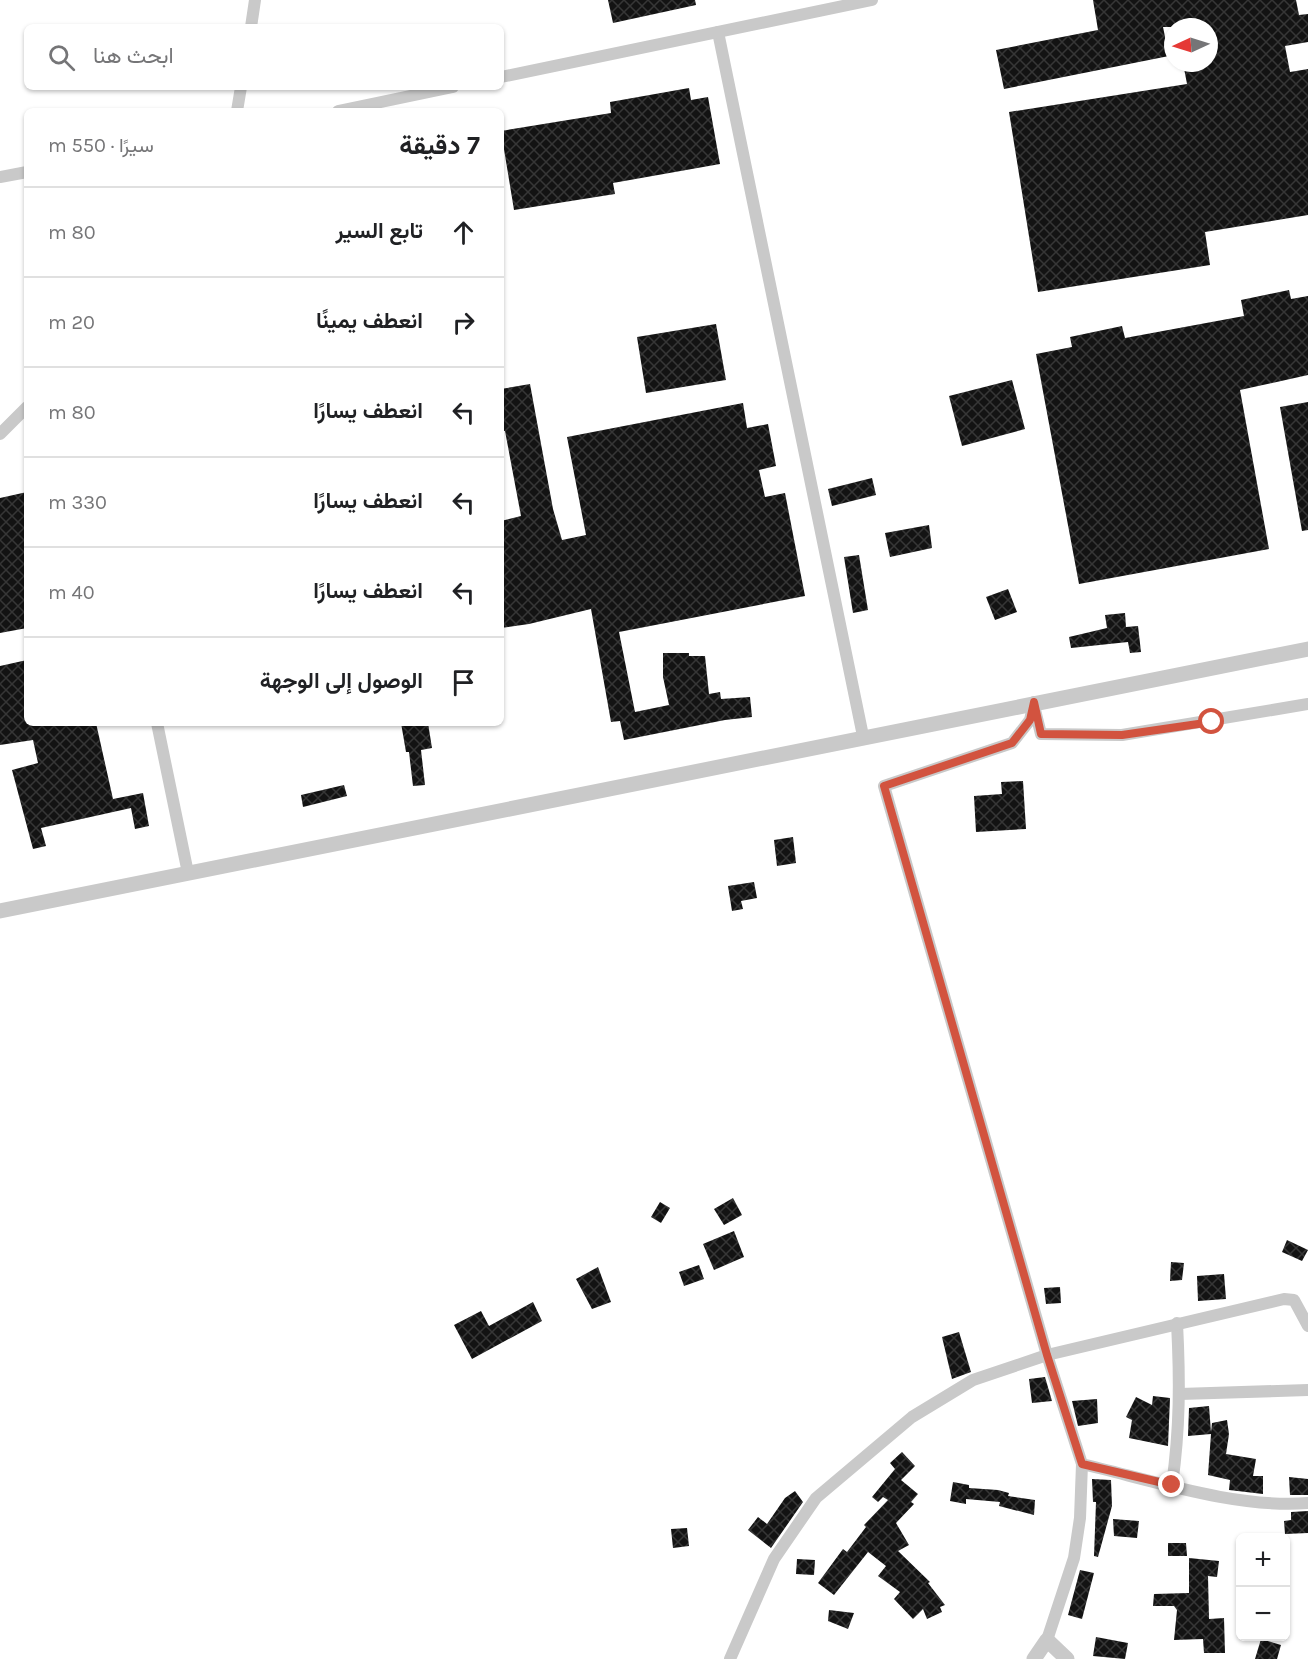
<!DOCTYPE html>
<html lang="ar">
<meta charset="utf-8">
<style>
:root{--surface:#fff;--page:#f2f2f2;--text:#202124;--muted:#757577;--line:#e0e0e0}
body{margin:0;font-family:Karla,Vazirmatn,sans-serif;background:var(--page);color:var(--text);direction:rtl}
.controls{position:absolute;right:18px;bottom:18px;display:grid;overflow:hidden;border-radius:9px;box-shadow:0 2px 4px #0004}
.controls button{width:54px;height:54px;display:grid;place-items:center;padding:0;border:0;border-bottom:2px solid var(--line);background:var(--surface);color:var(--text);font:30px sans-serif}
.compass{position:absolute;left:1164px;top:18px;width:54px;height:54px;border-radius:50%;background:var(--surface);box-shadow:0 2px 4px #0004;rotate:266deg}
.stop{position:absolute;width:18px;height:18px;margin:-14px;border:4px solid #d2533f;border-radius:50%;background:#fff}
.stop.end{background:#d2533f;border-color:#fff;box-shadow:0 2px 6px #0008}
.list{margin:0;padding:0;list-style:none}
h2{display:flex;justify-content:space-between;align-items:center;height:78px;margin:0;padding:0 24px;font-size:26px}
h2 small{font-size:20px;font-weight:400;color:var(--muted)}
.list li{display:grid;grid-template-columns:39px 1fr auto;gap:18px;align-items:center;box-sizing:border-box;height:90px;padding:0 24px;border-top:2px solid var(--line)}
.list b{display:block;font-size:22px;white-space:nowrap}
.list em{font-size:20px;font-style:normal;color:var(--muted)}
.icon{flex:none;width:33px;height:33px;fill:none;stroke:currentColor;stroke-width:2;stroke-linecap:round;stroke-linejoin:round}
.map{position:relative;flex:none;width:1308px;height:1659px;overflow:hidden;direction:ltr}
.search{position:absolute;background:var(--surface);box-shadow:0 2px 4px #0004;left:24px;top:24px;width:480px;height:66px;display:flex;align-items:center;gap:15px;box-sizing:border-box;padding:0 21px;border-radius:9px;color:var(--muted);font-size:22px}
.panel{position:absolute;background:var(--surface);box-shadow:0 2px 4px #0004;left:24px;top:108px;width:480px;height:618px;border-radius:9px;direction:rtl}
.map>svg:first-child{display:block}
</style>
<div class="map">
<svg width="1308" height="1659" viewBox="0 0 1308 1659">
<defs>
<pattern id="building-cross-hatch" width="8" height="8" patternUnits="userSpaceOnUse" patternTransform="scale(1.5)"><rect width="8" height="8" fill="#131313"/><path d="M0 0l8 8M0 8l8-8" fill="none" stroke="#363636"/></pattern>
</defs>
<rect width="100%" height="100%" fill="#fff"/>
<!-- building -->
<g fill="url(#building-cross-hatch)">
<path d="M608,0H695L696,5L613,23Z"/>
<path d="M1093,0H1296L1299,15L1308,14V42L1285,46L1290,72L1308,69V215L1205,232L1210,265L1038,292L1009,112L1187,84L1183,63H1209V27H1163L1169,56L1004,89L996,50L1098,30Z"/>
<path d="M689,88L691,100L708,97L720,164L613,183L615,194L514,210L501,131L611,113L610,102Z"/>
<path d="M1289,290L1291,299L1308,296V375L1240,390L1269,549L1079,584L1036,354L1072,347L1070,337L1122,326L1125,338L1244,316L1241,300Z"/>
<path d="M716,324L726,380L646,393L637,337Z"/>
<path d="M1012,380L1025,429L962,446L949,396Z"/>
<path d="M530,384L553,509L562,540L586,535L567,437L743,403L747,428L768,424L776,466L759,470L765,497L785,493L805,596L619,632L635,712L669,705L663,677V653H689V656H705L709,694L720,692L721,699L750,697L752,717L725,720L624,740L620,721L611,722L591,609L529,624L501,628V521L521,516L505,431H501V389Z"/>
<path d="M1308,402V530L1302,531L1280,407Z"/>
<path d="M872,478L876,495L832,506L828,489Z"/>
<path d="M27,492V628L0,633V498Z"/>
<path d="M929,525L932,548L890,557L885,533Z"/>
<path d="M859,555L868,610L853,613L844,557Z"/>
<path d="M1008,589L1017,612L995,620L986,597Z"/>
<path d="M1125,613L1126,627L1138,626L1141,652L1130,653L1128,642L1071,648L1069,637L1107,628L1105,615Z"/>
<path d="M27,660V723H96L113,799L143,793L149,826L135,829L131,808L41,828L46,846L33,849L12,770L38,763L33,740L0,745V666Z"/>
<path d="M401,723H428L432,748L421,750L425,785L413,786L409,752H406Z"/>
<path d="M1023,781L1026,829L976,832L974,796L1002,794L1001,782Z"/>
<path d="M344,785L347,796L303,807L301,795Z"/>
<path d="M793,837L796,863L777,866L774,840Z"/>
<path d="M754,882L757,898L741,901L743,909L732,911L728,886Z"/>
<path d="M733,1198L742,1215L724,1225L714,1209Z"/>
<path d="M660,1202L670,1208L661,1223L651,1217Z"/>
<path d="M734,1231L744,1257L714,1270L703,1244Z"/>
<path d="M1287,1240L1308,1250L1302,1261L1282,1252Z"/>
<path d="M1171,1262L1184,1263L1182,1280L1170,1281Z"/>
<path d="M699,1265L704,1279L684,1286L679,1272Z"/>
<path d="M598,1267L611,1302L592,1309L576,1279Z"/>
<path d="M1224,1274L1226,1299L1198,1301L1197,1276Z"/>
<path d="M1060,1287L1061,1303L1046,1304L1044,1288Z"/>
<path d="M533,1302L542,1321L472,1359L454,1325L481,1311L489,1326Z"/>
<path d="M959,1332L971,1372L952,1379L942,1337Z"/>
<path d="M1045,1377L1052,1401L1032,1403L1029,1379Z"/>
<path d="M1153,1396L1170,1398L1168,1446L1129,1438L1132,1420L1126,1417L1136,1397L1152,1405Z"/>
<path d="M1097,1399L1098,1423L1078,1426L1072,1401Z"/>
<path d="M1209,1406L1211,1432L1212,1423L1227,1420L1229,1434L1226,1454L1256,1459L1253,1476H1263V1494L1229,1490L1230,1480L1208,1475L1211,1434L1188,1436L1189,1408Z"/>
<path d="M902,1452L915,1466L901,1480L918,1494L911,1502L914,1504L896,1523L909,1545L898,1551L930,1582L928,1583L945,1605L940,1607L942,1612L927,1619L923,1609L913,1619L894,1599L900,1592L878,1576L886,1566L868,1552L834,1595L818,1583L843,1549L847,1552L866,1527L864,1525L888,1500L883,1497L878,1502L872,1497L895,1469L890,1463Z"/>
<path d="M1289,1477L1308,1479V1495H1290Z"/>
<path d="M1092,1479L1111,1480L1112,1506L1098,1557L1094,1556L1096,1502H1093Z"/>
<path d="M953,1482L969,1485V1488L998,1490L1009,1493L1008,1496L1035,1500L1034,1515L999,1506L1000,1502L966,1499V1504L950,1501Z"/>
<path d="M795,1491L803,1502L771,1548L748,1530L758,1517L767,1524L785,1498Z"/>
<path d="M1308,1511V1533L1285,1534L1284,1521L1291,1520V1512Z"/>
<path d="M1113,1519L1139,1521L1137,1538L1114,1536Z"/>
<path d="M687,1528L689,1546L673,1548L671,1529Z"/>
<path d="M1168,1543H1186L1187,1556H1168Z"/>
<path d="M1189,1558L1219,1561L1217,1577L1208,1576L1209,1619L1224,1618L1225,1653H1204L1203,1639L1174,1640L1177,1610L1174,1606H1153L1154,1594L1189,1593Z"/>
<path d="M797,1559L815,1560L814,1575L796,1574Z"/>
<path d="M1080,1570L1094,1573L1082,1619L1068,1615Z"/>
<path d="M829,1610L854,1613L848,1629L828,1621Z"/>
<path d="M1096,1637L1128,1643L1125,1659L1093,1656Z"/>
<path d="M1261,1639L1281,1645L1277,1659H1255Z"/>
</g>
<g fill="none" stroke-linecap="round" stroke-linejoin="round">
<!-- minor -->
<g stroke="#c9c9c9" stroke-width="12">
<path d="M251,27L255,0"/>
<path d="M718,32L863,736"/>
<path d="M501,77L872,0"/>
<path d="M237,111L241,87"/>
<path d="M338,111L453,87"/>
<path d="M0,177L27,172"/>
<path d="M0,434L27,407"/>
<path d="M1034,702L1030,720L1012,743L884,786L1047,1355L1082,1464L1080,1518L1074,1558L1047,1640"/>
<path d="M1034,706L1041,734L1122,735L1308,704"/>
<path d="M157,723L188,873"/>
<path d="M1180,1394L1308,1390"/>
<path d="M1082,1464C1151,1480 1238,1509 1308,1503"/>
<path d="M1172,1485C1180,1428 1180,1381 1177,1323"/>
<path d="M730,1659L774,1559L816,1498L912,1417L973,1380L1047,1355L1284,1299L1294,1300L1308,1326"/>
</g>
<!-- tertiary -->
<g stroke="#c9c9c9" stroke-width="15">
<path d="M0,911L1308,649"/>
<path d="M1034,1659L1047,1640L1067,1659"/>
</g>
</g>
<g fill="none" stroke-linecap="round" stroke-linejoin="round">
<!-- route -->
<path stroke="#d2533f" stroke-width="8" d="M1172,1485L1082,1464L1047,1355L884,786L1012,743L1030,720L1034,702L1041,734L1122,735L1212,722"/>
</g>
</svg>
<div class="controls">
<button>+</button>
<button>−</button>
</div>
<svg class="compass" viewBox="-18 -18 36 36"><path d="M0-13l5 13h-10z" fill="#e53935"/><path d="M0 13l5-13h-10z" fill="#757577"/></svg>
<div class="stop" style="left:1212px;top:722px"></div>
<div class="stop end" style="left:1172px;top:1485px"></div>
<div class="search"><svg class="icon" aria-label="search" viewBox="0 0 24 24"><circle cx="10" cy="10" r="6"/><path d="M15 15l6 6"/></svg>ابحث هنا</div>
<section class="panel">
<h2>7 دقيقة<small>سيرًا · 550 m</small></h2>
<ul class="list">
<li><svg class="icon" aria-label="ahead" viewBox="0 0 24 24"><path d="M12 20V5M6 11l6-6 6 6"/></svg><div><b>تابع السير</b></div><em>80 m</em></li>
<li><svg class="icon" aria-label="right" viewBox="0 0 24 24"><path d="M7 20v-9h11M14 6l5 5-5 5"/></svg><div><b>انعطف يمينًا</b></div><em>20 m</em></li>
<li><svg class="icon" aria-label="left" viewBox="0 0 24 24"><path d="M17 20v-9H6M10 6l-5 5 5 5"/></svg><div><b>انعطف يسارًا</b></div><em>80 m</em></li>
<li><svg class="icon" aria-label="left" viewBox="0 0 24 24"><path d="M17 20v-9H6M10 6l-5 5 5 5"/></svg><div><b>انعطف يسارًا</b></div><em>330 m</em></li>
<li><svg class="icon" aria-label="left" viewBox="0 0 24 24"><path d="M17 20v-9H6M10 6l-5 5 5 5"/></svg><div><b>انعطف يسارًا</b></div><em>40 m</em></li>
<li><svg class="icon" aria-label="arrive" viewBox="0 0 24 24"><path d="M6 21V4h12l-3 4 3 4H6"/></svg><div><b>الوصول إلى الوجهة</b></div></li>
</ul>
</section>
</div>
